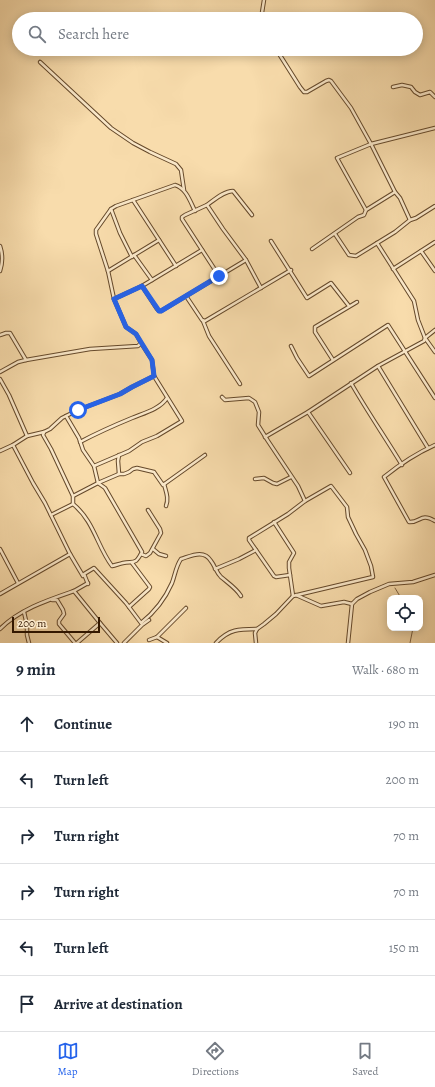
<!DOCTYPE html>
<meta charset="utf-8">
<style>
:root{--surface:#fff;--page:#f2f2f3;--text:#1f2937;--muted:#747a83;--line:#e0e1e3;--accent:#2563eb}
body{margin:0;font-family:Alegreya,serif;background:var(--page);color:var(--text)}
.controls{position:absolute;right:12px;bottom:12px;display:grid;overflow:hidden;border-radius:8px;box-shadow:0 2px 10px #0003}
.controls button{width:36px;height:36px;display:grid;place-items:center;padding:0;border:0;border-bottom:1px solid var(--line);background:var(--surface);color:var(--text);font:20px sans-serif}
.scale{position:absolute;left:12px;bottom:10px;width:88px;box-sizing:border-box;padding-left:4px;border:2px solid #341800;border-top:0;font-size:11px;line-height:14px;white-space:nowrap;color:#341800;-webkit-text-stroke:3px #fae8c9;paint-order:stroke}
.stop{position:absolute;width:12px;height:12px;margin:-9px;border:3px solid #2563eb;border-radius:50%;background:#fff}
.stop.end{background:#2563eb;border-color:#fff;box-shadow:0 1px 4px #0008}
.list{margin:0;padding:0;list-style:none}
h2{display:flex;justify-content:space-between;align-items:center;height:52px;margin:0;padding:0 16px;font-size:17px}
h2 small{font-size:13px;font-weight:400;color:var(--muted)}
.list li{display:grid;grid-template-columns:26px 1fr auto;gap:12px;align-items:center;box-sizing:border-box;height:56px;padding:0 16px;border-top:1px solid var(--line)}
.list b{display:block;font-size:15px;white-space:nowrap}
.list em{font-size:13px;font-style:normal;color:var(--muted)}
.icon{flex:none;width:22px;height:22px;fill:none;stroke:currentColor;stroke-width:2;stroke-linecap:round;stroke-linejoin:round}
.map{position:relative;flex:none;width:435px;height:643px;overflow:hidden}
.search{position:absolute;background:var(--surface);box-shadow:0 2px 10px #0003;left:12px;right:12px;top:12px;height:44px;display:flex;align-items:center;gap:10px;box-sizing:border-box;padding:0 14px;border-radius:22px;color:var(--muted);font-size:15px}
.sheet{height:388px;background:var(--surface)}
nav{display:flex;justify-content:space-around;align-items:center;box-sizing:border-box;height:56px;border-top:1px solid var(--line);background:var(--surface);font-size:11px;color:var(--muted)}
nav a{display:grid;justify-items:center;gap:2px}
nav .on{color:var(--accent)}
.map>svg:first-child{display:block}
</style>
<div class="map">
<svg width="435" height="643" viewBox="0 0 435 643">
<rect width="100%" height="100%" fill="#f8dcac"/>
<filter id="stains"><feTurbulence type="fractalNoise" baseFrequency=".005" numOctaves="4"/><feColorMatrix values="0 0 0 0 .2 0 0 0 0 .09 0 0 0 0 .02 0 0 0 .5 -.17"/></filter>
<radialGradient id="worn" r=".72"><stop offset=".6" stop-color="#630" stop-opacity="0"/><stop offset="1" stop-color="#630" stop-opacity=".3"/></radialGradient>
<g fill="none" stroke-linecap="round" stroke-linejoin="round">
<!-- stream -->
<g stroke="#816544" stroke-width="1">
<path d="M395,588L401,598"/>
<path d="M410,643L413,628"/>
</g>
<!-- minor casing -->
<g stroke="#65492b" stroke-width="4.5">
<g id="minor">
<path d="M261,19L264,0"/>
<path d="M276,49L300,87L304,92H307L326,81L329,80L331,81L351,108L371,144L395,192L400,198L410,220"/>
<path d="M40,62L111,128L133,143L150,152L176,164L181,170L184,190"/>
<path d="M393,87L402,85L411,87L415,92L420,95L430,92L435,97"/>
<path d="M133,200L176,266"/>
<path d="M207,205C214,200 224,191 233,191L252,215"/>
<path d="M111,209L120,233L132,257"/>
<path d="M366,210L337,158L371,144L435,128"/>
<path d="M335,234L349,255L356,256L395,232L410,220L416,218L435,206"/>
<path d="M271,241L307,298L331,283L349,306"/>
<path d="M0,246C3,255 3,262 0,271"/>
<path d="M312,249L358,217L364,215L366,210L395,192"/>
<path d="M421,251L435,271"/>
<path d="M134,255L152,280"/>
<path d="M393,269L435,242"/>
<path d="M108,271L159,240"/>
<path d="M219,276L182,219V217L185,215L207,205L223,229L246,260L261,288"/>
<path d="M142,286L157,309L159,311H161L246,260"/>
<path d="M186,296L202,320L205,321L291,270"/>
<path d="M114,299L142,286L202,250"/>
<path d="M203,321L209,336L240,384"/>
<path d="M435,330L425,338L435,352"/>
<path d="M0,335L6,333H10L26,360"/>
<path d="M291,346L297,358L309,376L388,325L435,398"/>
<path d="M333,360L315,332V327L357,302"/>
<path d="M378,366L428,448"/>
<path d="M0,372L18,362L26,360L90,349L138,346L141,343L136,334L126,327L114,299L108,271L96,234V230L111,209L116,206L175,185C186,188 190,201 195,211"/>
<path d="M0,379L9,395L27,436"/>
<path d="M351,383C367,411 385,437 402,465"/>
<path d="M222,397L225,400L249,398L255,402L259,412L258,425L268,441L298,486L305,501"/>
<path d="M308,412L350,473"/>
<path d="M44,432L43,435L51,449L73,496V504"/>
<path d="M265,437L308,412L378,366L424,341L425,338L418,320L414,301L377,243"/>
<path d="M80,442C97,433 115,425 132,418C144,413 160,409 167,398"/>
<path d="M13,445L33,483L45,503L70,554"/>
<path d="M435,445C417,453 399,465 384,477L409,522C421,523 420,512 435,521"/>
<path d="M0,451L13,445L27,436L44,432L50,429L62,418L78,410L120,394L132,387L154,376"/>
<path d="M119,455L118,461L119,474"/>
<path d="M94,466L129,451L142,442L157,436L182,421L154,376L152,360L141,343"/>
<path d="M255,479L264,478L273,483L277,484L291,477"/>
<path d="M164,484C166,492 169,498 166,506"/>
<path d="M73,496L98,483L119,474H124L129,472L133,469L137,468L154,472L163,485L205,455"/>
<path d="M51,515L73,504C94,521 97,546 112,566C116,565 119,564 123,563C135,561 135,565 142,552L105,488L98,483L94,466L83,450L79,438L66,416"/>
<path d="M274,522L294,553L289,562V568L293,596"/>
<path d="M0,549L18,583"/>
<path d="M153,549L159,554L166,556"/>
<path d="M141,554L146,556L150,553L161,533L160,529L148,510"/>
<path d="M215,569L239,559L256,550"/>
<path d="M88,584L84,574L94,568L126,603L141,623C155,612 165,599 172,583C175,575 176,566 181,559C191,556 204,549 211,561C215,566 216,572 221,577C228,583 236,588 241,596"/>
<path d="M0,594L70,554L83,576"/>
<path d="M296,595L321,606L344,602L352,604"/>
<path d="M52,600H57L63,610L64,614L59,621V624L75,643"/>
<path d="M129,607L149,589L150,587L132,563"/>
<path d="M24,612L27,625V635L29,643"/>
<path d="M100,623L117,643"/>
<path d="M0,629C20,609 48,600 74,591"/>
<path d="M157,637L167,643"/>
<path d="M149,640L157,637L186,608"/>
<path d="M77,643L100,623L74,591L88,583"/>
<path d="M124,643L142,625L149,620"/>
<path d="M216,643C229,629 239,629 257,629"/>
<path d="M256,643L255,633L257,629L264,624L276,614L293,596L373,577L371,566L365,550L356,534L348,517L347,507L331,486L305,501L288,514L249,538V540L274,576L276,577L290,575"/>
<path d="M348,643L352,604L357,599L370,592L389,584L413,582L435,575"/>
</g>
</g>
<!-- minor -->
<use href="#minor" stroke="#fae8c9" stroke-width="2.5"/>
</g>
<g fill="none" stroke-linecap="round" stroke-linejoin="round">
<!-- route -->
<path stroke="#2563eb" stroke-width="5" d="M78,410L120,394L132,387L154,376L152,360L136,334L126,327L114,299L142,286L157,308L159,311H161L219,276"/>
</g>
<rect width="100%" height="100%" filter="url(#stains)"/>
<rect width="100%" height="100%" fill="url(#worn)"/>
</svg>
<div class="controls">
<button><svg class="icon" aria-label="locate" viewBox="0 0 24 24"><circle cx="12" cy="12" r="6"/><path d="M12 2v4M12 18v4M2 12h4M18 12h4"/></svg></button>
</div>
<div class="scale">200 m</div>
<div class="stop" style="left:78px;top:410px"></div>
<div class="stop end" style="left:219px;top:276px"></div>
<div class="search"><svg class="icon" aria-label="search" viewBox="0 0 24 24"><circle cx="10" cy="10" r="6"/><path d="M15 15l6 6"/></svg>Search here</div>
</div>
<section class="sheet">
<h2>9 min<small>Walk · 680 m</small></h2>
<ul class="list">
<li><svg class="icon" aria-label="ahead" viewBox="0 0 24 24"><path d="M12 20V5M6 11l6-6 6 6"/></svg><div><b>Continue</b></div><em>190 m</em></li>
<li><svg class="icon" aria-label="left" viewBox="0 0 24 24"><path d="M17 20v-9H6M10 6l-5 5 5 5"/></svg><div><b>Turn left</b></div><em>200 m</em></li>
<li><svg class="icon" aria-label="right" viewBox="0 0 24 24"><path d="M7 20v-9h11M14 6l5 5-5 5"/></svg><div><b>Turn right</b></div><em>70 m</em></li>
<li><svg class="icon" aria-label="right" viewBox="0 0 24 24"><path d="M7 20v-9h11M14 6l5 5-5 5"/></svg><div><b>Turn right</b></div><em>70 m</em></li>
<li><svg class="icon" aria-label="left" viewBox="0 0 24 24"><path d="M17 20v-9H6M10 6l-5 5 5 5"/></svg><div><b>Turn left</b></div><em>150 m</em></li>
<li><svg class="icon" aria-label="arrive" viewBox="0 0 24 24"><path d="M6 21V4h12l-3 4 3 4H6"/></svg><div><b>Arrive at destination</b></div></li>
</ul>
</section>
<nav>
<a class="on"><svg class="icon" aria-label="map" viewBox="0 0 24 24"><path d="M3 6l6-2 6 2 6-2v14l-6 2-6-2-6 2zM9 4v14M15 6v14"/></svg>Map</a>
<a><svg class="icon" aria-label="directions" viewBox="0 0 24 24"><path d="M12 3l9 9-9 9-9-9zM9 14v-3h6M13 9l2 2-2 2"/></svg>Directions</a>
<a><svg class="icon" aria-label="saved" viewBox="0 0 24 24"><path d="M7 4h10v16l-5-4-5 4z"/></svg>Saved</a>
</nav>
